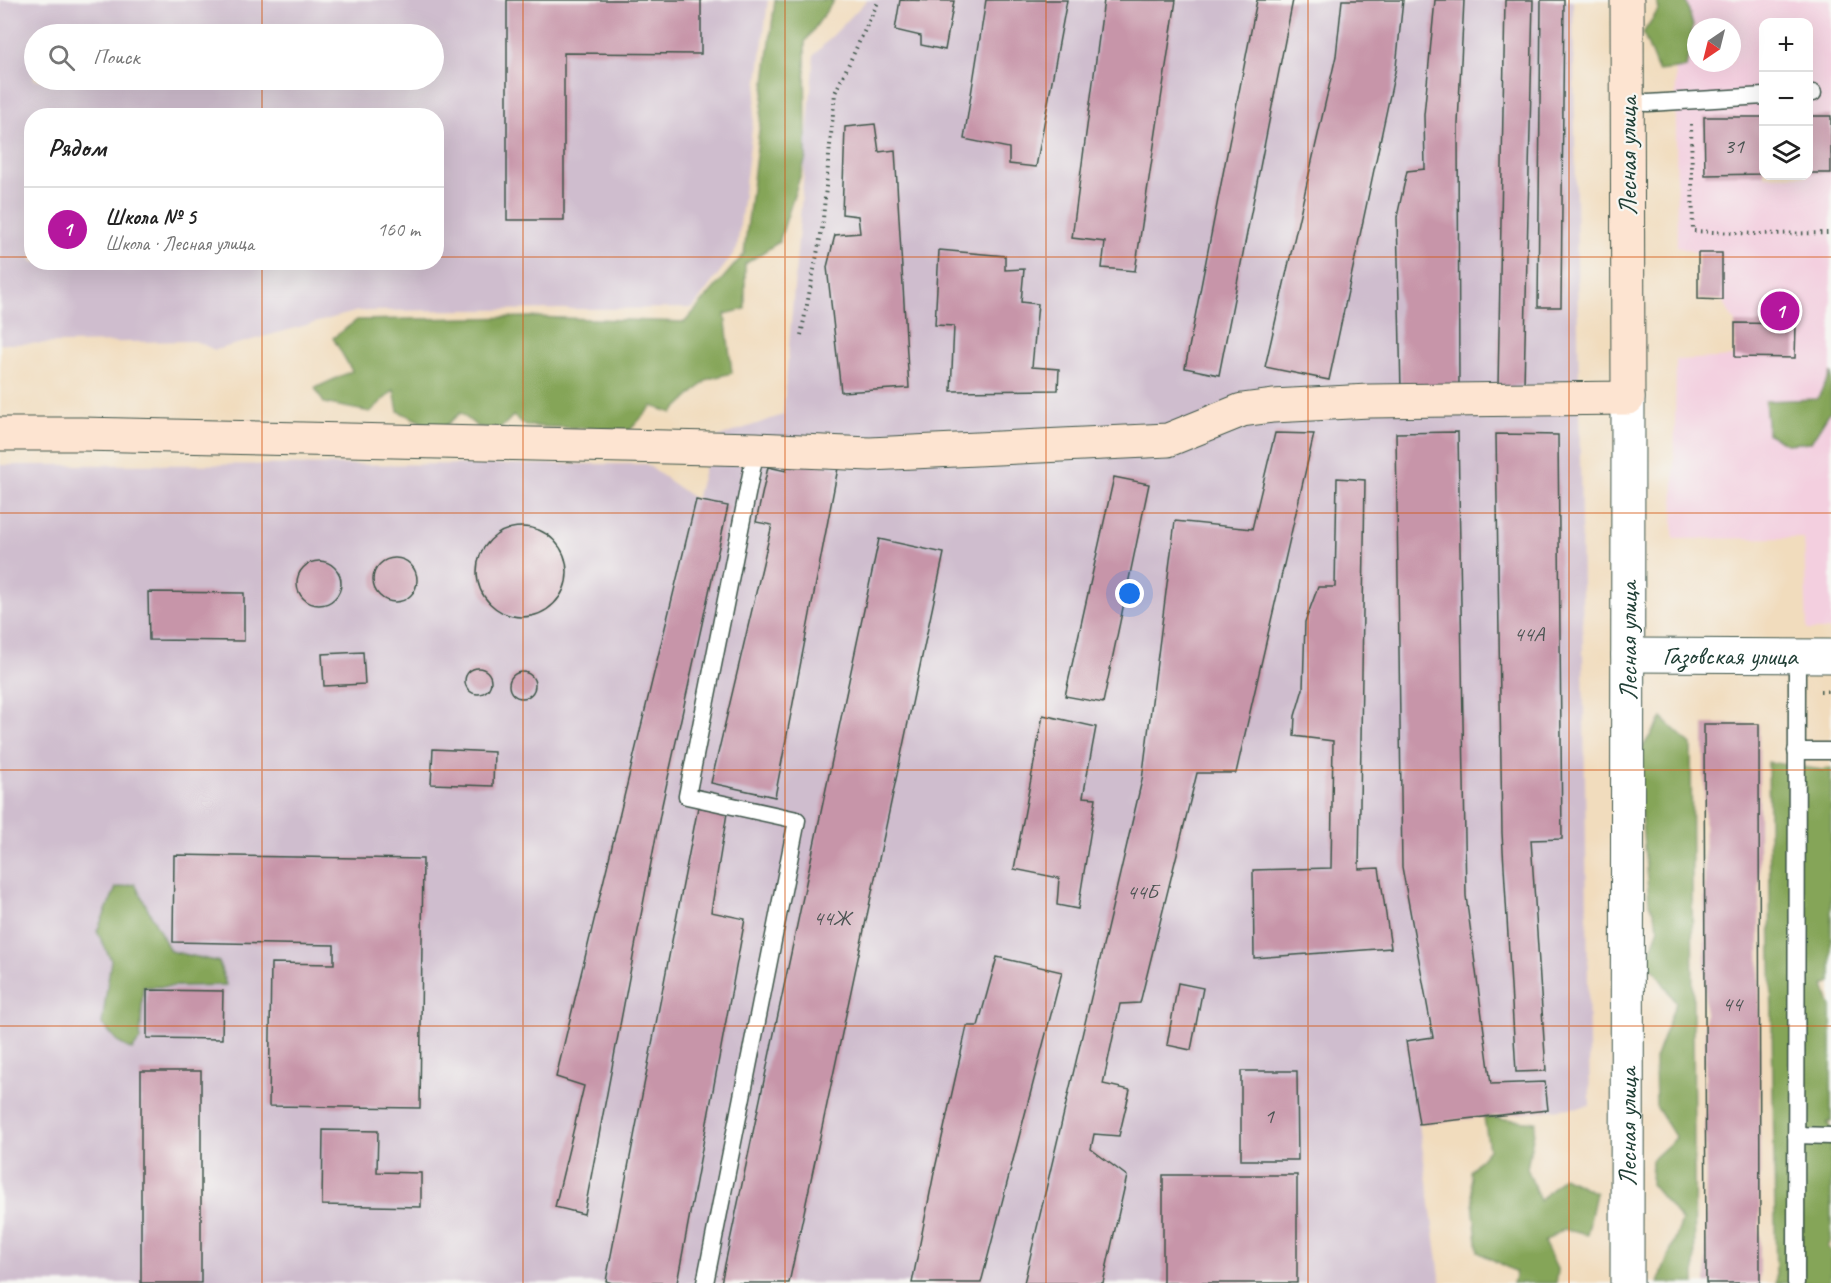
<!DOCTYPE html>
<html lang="ru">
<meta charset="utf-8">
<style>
:root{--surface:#fff;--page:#f6f6f6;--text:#222;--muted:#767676;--line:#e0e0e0;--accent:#b5179e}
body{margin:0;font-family:Caveat,sans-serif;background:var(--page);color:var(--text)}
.controls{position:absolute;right:18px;top:18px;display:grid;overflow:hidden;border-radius:12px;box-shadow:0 6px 24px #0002}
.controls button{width:54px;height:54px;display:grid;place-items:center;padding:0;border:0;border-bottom:2px solid var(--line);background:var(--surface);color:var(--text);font:30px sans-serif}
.compass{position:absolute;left:1687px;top:18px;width:54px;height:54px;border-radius:50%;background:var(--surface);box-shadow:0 6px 24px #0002;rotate:215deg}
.you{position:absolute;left:1130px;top:594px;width:21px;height:21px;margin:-15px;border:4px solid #fff;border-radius:50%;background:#1a73e8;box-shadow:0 0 0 9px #1a73e833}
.badge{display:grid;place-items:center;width:39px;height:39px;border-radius:50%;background:var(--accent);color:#fff;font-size:20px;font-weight:700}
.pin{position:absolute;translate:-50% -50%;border:3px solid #fff;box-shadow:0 2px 6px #0006}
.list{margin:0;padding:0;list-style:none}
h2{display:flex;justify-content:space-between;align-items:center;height:78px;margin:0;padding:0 24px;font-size:26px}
h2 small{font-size:20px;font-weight:400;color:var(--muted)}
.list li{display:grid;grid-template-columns:39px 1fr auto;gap:18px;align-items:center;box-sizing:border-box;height:84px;padding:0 24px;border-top:2px solid var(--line)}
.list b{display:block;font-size:22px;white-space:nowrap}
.list p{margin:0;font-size:20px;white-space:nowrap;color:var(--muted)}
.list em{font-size:20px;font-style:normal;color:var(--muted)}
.icon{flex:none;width:33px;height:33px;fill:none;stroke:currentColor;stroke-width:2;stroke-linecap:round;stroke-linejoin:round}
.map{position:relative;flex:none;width:1831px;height:1283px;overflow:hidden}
.search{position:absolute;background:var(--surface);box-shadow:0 6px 24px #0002;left:24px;top:24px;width:420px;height:66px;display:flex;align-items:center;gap:15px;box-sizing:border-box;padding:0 21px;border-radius:33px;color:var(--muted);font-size:22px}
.panel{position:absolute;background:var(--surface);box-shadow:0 6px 24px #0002;left:24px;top:108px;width:420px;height:162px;border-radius:24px}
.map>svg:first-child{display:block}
</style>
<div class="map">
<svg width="1831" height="1283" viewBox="0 0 1831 1283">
<rect width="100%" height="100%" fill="#f6f6f2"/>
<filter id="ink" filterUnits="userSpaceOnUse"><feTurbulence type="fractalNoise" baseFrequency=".0167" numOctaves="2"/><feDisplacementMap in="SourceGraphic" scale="12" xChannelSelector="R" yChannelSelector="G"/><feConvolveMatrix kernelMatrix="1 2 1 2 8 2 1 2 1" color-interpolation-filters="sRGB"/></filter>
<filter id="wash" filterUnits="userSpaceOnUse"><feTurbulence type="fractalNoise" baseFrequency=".008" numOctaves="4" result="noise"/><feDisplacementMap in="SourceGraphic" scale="24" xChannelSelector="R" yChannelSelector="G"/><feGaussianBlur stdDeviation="1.35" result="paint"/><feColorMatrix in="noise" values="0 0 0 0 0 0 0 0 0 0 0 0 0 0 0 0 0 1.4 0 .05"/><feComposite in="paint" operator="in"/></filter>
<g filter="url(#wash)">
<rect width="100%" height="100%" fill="#f1dcbd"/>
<!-- built -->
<path fill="#f3cfdf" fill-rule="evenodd" d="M1675,0H1831V630H1807L1804,538L1673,539L1676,360L1734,357L1735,323L1722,300L1698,299V253L1677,247ZM1764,22H1808V176H1764ZM1696,27H1732V63H1696Z"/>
<!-- industrial -->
<g fill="#cfbdce" fill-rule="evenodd">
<path d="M0,0H768L737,249L693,308L358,311L215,350L195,341L0,344ZM34,34H434V80H34ZM32,116H436V262H32Z"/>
<path d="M867,0H1573L1590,1106L1419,1124L1441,1283H0V465L646,464L696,500L712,439L783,415L814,55Z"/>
</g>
<!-- forest -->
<g fill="#85a559" stroke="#527146" stroke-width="1.5">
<path d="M775,0H834L805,42L806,158L779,242L745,264V309L725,314L732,373L708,379L672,413L652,406L630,430L526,426L513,416L500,429L478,427L460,413L440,431L398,411L394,390L370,412L324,403L315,388L352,371L333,338L357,320L533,317L685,322L744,254Z"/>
<path d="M1656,0H1686L1693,26L1686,68L1658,71L1643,33L1659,9Z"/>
<path d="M1831,373V410L1811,442L1787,444L1768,434L1765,401L1817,399Z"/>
<path d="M1662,718L1691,745L1695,1283H1658L1682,1221L1651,1184L1652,1160L1676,1138L1656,1106L1655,1059L1676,1002L1647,960L1659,928L1649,901L1636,757Z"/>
<path d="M1768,762L1822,770L1831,768V982L1824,985L1831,1008V1121L1827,1122L1831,1129V1239L1827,1247L1831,1252V1283H1776Z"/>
<path d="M135,884L170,951L219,962L226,985L143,987L140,1040L132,1050L119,1043L102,1024L111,960L97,931L116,888Z"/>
<path d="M1484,1117L1536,1122L1527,1168L1540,1201L1563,1177L1596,1193L1587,1235L1564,1229L1544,1242L1558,1271L1556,1283H1513L1516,1272L1478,1252L1470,1171L1489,1149Z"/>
</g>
<g id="blocks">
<!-- building -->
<g fill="#c795a9">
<path d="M507,0H701V54L564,53V220H507Z"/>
<path d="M900,0L954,1L945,50L921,45V36L895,30Z"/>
<path d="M986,0H1067L1036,167L1009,164V148L964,139Z"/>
<path d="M1104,0H1176L1135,271L1102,268L1105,242L1072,238Z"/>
<path d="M1257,0H1293L1219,375L1185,368Z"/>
<path d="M1342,0H1403L1396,67L1329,380L1265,367L1336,56Z"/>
<path d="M1435,0H1464L1458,124L1459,390L1401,391L1397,217L1407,171L1425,169L1424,115Z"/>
<path d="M1505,0H1533L1524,385L1498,387Z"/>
<path d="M1541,0H1564L1561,307H1538Z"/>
<rect x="1808" y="116" width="23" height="57"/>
<path d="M1704,117H1764V174L1705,175Z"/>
<path d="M875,124L879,152L895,150L909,388L841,392L827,267L835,235L860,233L858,216L842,214L845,127Z"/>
<path d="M939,250L1005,256V270L1024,269L1021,302L1038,304L1032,367L1059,369L1058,390L951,391L954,326L935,325Z"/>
<path d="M1698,253H1722V300L1698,299Z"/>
<path d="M1735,323L1796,324L1795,358L1735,357Z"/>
<path d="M1458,432L1466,896L1491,1084L1545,1082L1548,1110L1419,1124L1406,1041L1433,1037L1402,867L1396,433Z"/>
<path d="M1275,433L1314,434L1236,773H1197L1140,1003L1120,1004L1103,1084L1130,1090L1119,1136L1094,1134L1091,1149L1127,1176L1103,1283H1024L1142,780L1175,521L1252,529Z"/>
<path d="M1496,434L1558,435L1562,839L1531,840L1546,1071L1516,1072L1502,833Z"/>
<path d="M791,458L838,468L775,797L711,783L772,525L756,522L768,467L786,471Z"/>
<path d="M1114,477L1149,484L1103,703L1065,696Z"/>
<path d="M1337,478L1365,480L1359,869L1379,868L1391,948L1254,958L1253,870L1331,868L1333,741L1294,736L1295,716L1303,689L1305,622L1318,587H1335Z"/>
<path d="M696,500L728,506L662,805L584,1214L555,1207L584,1086L556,1077Z"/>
<circle cx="522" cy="572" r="45"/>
<path d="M879,539L944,553L789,1283H721Z"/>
<circle cx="395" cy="580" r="22"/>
<circle cx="319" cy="583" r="22"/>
<path d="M148,592L244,593V641L149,640Z"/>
<path d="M363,652L365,684L324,686L322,654Z"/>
<circle cx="478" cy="681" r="13"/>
<circle cx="522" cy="685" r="13"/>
<path d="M1043,715L1096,727L1083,797L1096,798L1078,909L1057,905L1059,878L1014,869Z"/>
<path d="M1704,724H1759L1760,1283H1706Z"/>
<path d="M433,749L494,752L493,786L431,784Z"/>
<path d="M698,807L727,813L711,912L745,919L677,1283H612L606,1281Z"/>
<path d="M174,855L423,859L420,1108L269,1106L271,963L334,964V945L173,942Z"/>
<path d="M997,957L1062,972L981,1283H912L934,1173L967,1026H978Z"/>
<path d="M1178,983L1203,988L1191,1050L1167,1045Z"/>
<path d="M147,990L223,991L222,1039L147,1038Z"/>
<rect x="141" y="1071" width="60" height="212"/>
<path d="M1241,1071H1297L1298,1160H1241Z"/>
<path d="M323,1130L378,1131L377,1172L421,1173V1207L322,1205Z"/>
<rect x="1163" y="1175" width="134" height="108"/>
</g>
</g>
</g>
<g filter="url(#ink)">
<use href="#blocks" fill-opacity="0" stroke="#3e5549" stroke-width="1.5"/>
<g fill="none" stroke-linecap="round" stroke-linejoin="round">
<!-- service casing -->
<g stroke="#3e5549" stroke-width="19">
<g id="service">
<path d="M1808,93H1813"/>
<path d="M1627,102L1648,103L1764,96"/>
<path d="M1796,751H1831"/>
<path d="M1796,1135L1831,1136"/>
<path d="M705,1283L797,820L687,796L756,449"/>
<path d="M1796,1283L1797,655"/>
</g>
</g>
<!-- minor casing -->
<g stroke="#3e5549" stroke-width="35">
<g id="minor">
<path id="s1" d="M1628,655L1831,656"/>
<path id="s2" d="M1627,1283L1628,398"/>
</g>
</g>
<!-- secondary casing -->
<g stroke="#3e5549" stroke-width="35">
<path id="secondary" d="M0,434H81L756,449L870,454L1168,440L1242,410L1273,406L1369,401L1628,398L1627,0"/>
</g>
<!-- path -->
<g stroke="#3e5549" stroke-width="4" stroke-dasharray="1.5 4.5" stroke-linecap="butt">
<path d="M1691,124L1693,231L1756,234L1831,233"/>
<path d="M801,335L822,229L835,93L879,0"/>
<path d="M1820,691H1831"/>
</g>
<!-- service -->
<use href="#service" stroke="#fff" stroke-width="16"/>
<!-- minor -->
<use href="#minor" stroke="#fff" stroke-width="33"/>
<!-- secondary -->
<use href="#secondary" stroke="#fde4d1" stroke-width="33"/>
</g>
</g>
<!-- grid -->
<path fill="none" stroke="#d45610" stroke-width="1.5" stroke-opacity="0.55" d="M262,0V34M523,0V1283M785,0V1283M1046,0V1283M1308,0V1283M1569,0V1283M262,80V116M0,257H32M436,257H1831M262,262V1283M0,513H1831M0,770H1831M0,1026H1831"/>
<g text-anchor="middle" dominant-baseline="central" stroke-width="4.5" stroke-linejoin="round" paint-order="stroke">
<!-- number labels -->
<g font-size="22" fill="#495351">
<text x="1734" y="146">31</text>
<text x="1529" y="634">44А</text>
<text x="1142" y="892">44Б</text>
<text x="832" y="918">44Ж</text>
<text x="1732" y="1004">44</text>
<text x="1269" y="1116">1</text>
</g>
<!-- street labels -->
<g font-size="26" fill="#1f3d34" stroke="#f6f6f2">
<text transform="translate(1627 156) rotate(-90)">Лесная улица</text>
<text stroke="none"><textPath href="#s2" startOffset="642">Лесная улица</textPath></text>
<text stroke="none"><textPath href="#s1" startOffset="102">Газовская улица</textPath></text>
<text stroke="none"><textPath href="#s2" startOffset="156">Лесная улица</textPath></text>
</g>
</g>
</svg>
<div class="controls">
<button>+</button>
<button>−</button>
<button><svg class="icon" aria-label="layers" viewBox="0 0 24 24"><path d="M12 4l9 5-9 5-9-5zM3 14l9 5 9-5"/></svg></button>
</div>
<svg class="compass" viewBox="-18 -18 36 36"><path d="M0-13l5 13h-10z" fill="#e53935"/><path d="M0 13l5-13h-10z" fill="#767676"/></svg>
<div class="you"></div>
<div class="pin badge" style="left:1780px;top:311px">1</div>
<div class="search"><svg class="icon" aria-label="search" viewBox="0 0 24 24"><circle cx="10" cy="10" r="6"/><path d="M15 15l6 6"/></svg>Поиск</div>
<section class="panel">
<h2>Рядом<small></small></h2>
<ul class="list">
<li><span class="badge">1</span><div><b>Школа № 5</b><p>Школа · Лесная улица</p></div><em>160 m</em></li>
</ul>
</section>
</div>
